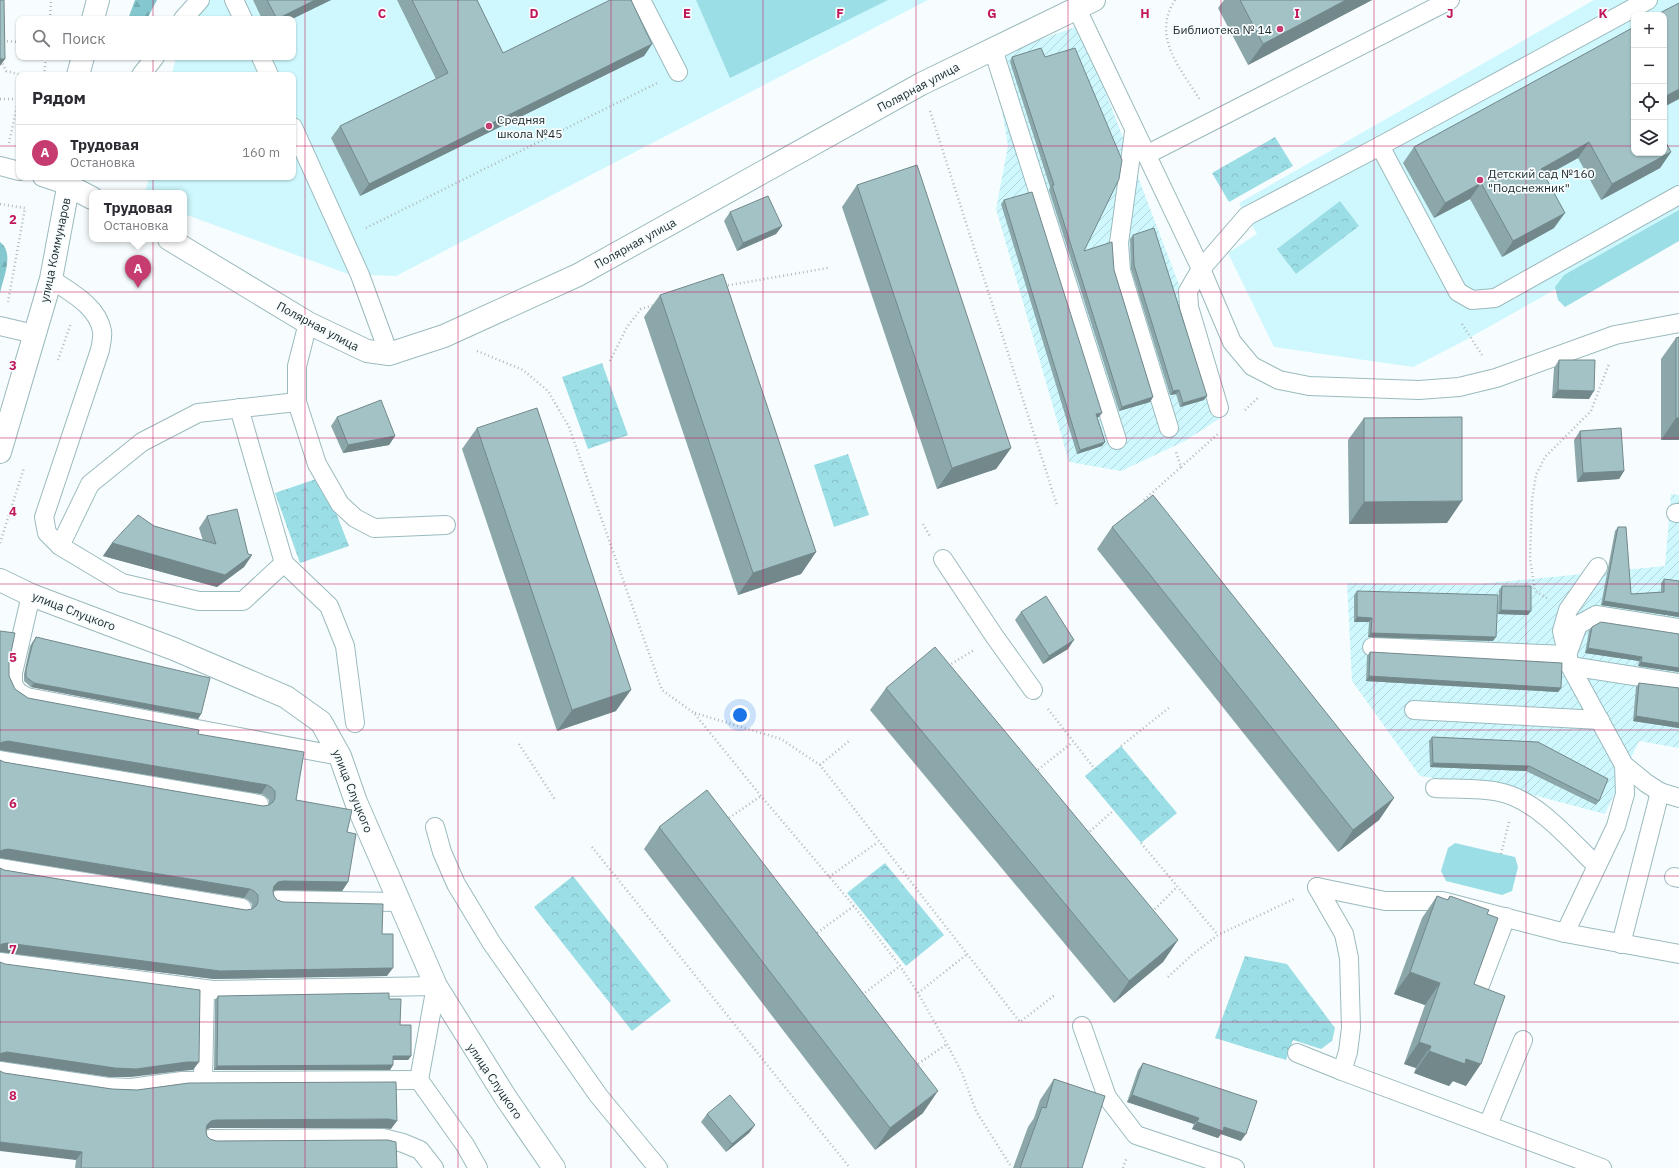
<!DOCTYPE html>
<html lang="ru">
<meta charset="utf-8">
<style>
:root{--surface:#fff;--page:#f7f7f7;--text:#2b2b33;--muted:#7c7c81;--line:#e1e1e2;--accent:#c63b70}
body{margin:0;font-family:"IBM Plex Sans",sans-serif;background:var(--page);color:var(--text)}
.controls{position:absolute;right:12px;top:12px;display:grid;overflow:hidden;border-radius:8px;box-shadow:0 1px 3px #0004}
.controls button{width:36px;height:36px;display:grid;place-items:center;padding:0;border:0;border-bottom:1px solid var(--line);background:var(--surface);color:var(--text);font:20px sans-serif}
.you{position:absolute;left:740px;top:715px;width:14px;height:14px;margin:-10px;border:3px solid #fff;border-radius:50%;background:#1a73e8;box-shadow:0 0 0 6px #1a73e833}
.badge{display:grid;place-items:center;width:26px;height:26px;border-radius:50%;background:var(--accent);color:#fff;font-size:13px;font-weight:700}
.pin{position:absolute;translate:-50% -33px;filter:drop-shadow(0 1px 2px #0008)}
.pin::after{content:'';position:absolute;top:21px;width:14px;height:12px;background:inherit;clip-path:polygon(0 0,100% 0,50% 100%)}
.popup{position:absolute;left:89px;top:190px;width:98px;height:52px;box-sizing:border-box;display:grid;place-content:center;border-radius:8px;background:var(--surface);filter:drop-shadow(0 1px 3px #0005);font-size:13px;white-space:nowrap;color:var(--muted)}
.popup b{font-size:15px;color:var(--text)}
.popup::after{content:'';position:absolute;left:50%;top:100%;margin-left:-8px;border:8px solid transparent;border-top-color:var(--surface)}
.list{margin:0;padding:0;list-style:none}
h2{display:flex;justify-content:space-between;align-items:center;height:52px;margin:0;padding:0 16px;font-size:17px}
h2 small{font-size:13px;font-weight:400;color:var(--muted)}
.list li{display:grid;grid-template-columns:26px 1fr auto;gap:12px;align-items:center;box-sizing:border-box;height:56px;padding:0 16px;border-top:1px solid var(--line)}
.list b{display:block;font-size:15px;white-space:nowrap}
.list p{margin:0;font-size:13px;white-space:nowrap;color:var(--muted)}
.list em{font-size:13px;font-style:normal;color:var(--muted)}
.icon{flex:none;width:22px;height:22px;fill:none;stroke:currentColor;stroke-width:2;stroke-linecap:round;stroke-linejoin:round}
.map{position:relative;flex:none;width:1679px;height:1168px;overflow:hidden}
.search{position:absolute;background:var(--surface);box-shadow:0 1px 3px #0004;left:16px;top:16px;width:280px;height:44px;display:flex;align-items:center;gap:10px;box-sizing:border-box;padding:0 14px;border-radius:8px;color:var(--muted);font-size:15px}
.panel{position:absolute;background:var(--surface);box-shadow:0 1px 3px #0004;left:16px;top:72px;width:280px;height:108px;border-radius:8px}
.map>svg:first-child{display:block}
</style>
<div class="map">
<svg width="1679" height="1168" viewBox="0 0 1679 1168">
<defs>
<pattern id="industrial-furrows" width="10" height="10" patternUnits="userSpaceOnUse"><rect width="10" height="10" fill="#cef8fd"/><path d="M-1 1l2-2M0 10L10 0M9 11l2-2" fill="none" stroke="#b0d5d9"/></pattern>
<pattern id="forest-firs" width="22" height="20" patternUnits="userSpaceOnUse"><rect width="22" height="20" fill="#85c7ce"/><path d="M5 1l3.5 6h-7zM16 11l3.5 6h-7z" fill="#72abb1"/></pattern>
<pattern id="park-crowns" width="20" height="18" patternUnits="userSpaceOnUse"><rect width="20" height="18" fill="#9cdee6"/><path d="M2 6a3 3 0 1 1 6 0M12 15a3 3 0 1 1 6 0" fill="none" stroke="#86bec5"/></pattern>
</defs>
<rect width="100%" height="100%" fill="#f7fdfe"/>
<!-- built -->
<g fill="#cef8fd" fill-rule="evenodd">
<path d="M188,0H928L396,276L348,274L184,214V193H145L149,177H293V75H172L176,57H293V19H185Z"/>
<path d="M1594,0H1679V220L1460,343L1413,367L1274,347L1228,253L1257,234L1239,203ZM1634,15H1664V153H1634Z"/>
</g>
<!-- industrial -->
<g fill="url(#industrial-furrows)">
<path d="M1080,25L1228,413L1185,441L1121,471L1069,462L996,209L1008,146L993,57Z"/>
<path d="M1671,494L1679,495V748L1639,741L1605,814L1515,790L1420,776L1352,681L1347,583L1469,585L1665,566Z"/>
</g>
<!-- grass -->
<g fill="#9cdee6">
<path d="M696,0H888L730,78Z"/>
<path d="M1679,210V241L1565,307L1558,300L1555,287L1564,275Z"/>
<path d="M1455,843L1515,857L1518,867L1512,891L1502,895L1446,881L1441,871L1448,848Z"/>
</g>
<!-- forest -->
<g fill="url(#forest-firs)">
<path d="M135,0H157L147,19H128Z"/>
<path d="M0,242C15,253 3,278 0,293Z"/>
</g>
<!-- park -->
<g fill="url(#park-crowns)">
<path d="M1275,137L1293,166L1229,202L1212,173Z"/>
<path d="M1340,201L1359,226L1296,274L1277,249Z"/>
<path d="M602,363L628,435L588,449L562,377Z"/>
<path d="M848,454L869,515L834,527L814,465Z"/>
<path d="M322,477L349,546L300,563L275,493Z"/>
<path d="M1121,746L1177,813L1141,843L1085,776Z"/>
<path d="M885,863L944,935L906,966L847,893Z"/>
<path d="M573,876L671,1001L632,1031L534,907Z"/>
<path d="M1245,956L1287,964L1335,1028L1332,1041L1321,1049L1293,1040L1286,1060L1215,1038Z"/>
</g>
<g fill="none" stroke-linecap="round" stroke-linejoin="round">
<!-- service casing -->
<g stroke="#9bbabe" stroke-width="20">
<g id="service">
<path d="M234,0L243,19"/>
<path d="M641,0L678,72"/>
<path d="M1077,9L1201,269L1232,342L1252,366L1279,380L1309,386L1419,390L1459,387L1496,378L1615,335L1679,323"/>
<path d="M183,19L200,0"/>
<path d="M993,49L1117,440"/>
<path d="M261,57L269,75"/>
<path d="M141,75L155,57"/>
<path d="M293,127L360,275L389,354"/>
<path d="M1134,132L1119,243L1121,271L1169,428"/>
<path d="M1380,146L1458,292L1472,300L1495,298L1679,195"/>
<path d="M1146,155L1450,0"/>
<path d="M0,166L19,171"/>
<path d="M42,177L69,186"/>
<path d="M51,279C70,292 98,306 102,331C103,337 101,344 100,350L44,517L47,533L60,546L122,583L199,601H243L284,563L329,606L345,646L355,723"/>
<path d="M308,323L297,366V402L317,464L340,504L355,518L374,528L446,525"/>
<path d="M0,326L34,334"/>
<path d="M239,408L284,563"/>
<path d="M1219,408L1189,307L1188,291L1201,269L1247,216L1380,146L1648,0"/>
<path d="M1676,513H1679"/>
<path d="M60,546L90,484L142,442L198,413L297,402"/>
<path d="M943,559L995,637L1033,690"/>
<path d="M31,595L13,673V684L18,692L27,697L340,756"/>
<path d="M1372,647L1567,655L1578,625L1596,615L1679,628"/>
<path d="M1570,666L1679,683"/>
<path d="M1414,710L1600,720"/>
<path d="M0,760L259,804"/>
<path d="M1624,765L1646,783L1660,792"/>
<path d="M1435,788C1454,789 1481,788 1499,792C1536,799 1570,840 1596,865"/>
<path d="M435,827L442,852L456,884L491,942L598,1095L658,1168"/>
<path d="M0,868L242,908"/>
<path d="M1674,877L1679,878"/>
<path d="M1317,887L1344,934L1349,958L1351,1028L1348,1052L1342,1071L1602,1168"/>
<path d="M1317,887L1385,901H1442L1565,933L1679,954"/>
<path d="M277,900L399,902"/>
<path d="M1565,933L1616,826L1625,794L1624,765L1570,666L1562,631L1568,610L1598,567"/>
<path d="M1621,944L1660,792L1679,798"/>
<path d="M0,962L213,990L436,986L419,1080L465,1145L478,1168"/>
<path d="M1474,1001L1506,917"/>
<path d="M1082,1026L1107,1097L1136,1135L1235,1168"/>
<path d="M1297,1053L1342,1071"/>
<path d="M0,1071L108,1087L131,1088L182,1081L419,1080"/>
<path d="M203,1081L205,990"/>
<path d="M1488,1125L1523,1040"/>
<path d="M210,1139L383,1138L403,1143L420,1150L434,1168"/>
</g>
</g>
<!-- minor casing -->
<g stroke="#9bbabe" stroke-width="24">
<g id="minor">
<path d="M69,186L92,198"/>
<path d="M169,239L308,323L367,351L389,354L444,336L578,275L921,84L1094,0"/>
<path d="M0,580L31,595L174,649L286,697L321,722L340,756L356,802L436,986L506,1098L554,1168"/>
</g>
</g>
<!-- secondary casing -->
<g stroke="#9bbabe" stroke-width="24">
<g id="secondary">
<path d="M93,19L98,0"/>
<path d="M78,75L83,57"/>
<path d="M0,452L51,279L70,177"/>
</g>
</g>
<!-- path -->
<g stroke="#b1b9ba" stroke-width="2.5" stroke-dasharray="1 3" stroke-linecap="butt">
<path d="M1175,0C1151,37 1181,69 1200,100"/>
<path d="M50,19L51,0"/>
<path d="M3,41L19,42"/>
<path d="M1,60L6,71L21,75"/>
<path d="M44,75L46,57"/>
<path d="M0,99H19"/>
<path d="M930,111L1057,505"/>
<path d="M9,143L19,97"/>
<path d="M0,204L25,208L8,302"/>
<path d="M366,228L657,83"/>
<path d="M724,286L828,268"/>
<path d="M1462,324L1482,355"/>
<path d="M477,351L523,370L548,391L569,427L662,690L694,713L761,796L854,906L900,966L918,993L947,1044L962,1073L976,1111L1010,1165"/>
<path d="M58,360L71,323"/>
<path d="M610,361L627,327L641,309L654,305"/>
<path d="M1245,410L1259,397"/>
<path d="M1181,467L1219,433"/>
<path d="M1144,500L1181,467L1176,452"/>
<path d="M9,515L20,514"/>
<path d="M923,524L931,538"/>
<path d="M0,543L24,468"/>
<path d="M1547,598L1535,591L1530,559L1532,500L1536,475L1545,457L1591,411L1609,364"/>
<path d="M948,666L974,650"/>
<path d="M1048,709L1094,768"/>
<path d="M695,713L781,739L820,765L1020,1022L1056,994"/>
<path d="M519,744L556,801"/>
<path d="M1121,746L1170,707"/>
<path d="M820,765L849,741"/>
<path d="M1035,772L1073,742"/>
<path d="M726,820L761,796"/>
<path d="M1087,834L1114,810"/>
<path d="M1141,843L1218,935"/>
<path d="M592,847L850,1168"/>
<path d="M1501,854L1509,822"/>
<path d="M829,877L878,842"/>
<path d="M1152,912L1177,887"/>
<path d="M814,935L854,906"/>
<path d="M1168,977L1193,954L1218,935L1296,898"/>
<path d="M918,993L966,955"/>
<path d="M862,995L900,966"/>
<path d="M915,1066L947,1044"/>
<path d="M1123,1168L1127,1157"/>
</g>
<!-- service -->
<use href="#service" stroke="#fff" stroke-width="18"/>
<!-- minor -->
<use href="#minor" stroke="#fff" stroke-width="22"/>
<!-- secondary -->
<use href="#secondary" stroke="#fff" stroke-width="22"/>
</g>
<!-- wall -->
<g fill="#8ca7aa">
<path d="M253,0H331L292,19H262Z"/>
<path d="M397,0H477L503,53L652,44L644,56L360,196L331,138L340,126L436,79Z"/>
<path d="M1224,0H1372L1248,65L1218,8Z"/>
<path d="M1634,27V153L1671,152L1660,168L1601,200L1578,158L1545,176L1554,228L1502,257L1470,199L1434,218L1403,163L1414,147Z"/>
<path d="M1012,57L1084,251L1114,270L1153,397L1150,402L1119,411L1049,190L1050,187L1010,62Z"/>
<path d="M857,185L1011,448L996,469L937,489L842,207Z"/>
<path d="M1004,200L1099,417H1097L1105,442L1102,446L1077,454L1001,204Z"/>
<path d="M730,212L782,226L776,234L737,251L724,221Z"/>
<path d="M1133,235L1204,400L1180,407L1176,394L1170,395L1131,269L1130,239Z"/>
<path d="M660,295L816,552L801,574L738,595L644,317Z"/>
<path d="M1679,337V440H1661V359L1676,338Z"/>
<path d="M1559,360L1589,399L1552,398L1554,368Z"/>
<path d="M337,417L395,436L389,445L343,453L331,426Z"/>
<path d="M1364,418L1447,523L1349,524L1348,440Z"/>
<path d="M477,428L616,711L557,731L462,449Z"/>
<path d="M1580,431L1624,471L1619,479L1577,482L1574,440Z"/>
<path d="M207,516L248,554L252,555L244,567L217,587L103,556L112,543L154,526L203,541L199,528Z"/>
<path d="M1112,527L1394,798L1379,820L1338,852L1097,549Z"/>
<path d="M1618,527L1631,594L1661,592V583L1664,579L1679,581V617L1601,605L1615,531Z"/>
<path d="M1502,586L1528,615L1498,614L1499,590Z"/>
<path d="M1357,591L1493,641L1368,637L1369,622H1354V595Z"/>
<path d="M1021,612L1068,649L1043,664L1015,620Z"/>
<path d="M1592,627L1679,634V672L1638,666L1639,661L1585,653L1589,631Z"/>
<path d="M0,631L9,662V676L15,689L28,698L198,734L296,800L347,832L348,882L342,891L277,890L273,891L274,896L277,900L382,934L387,976L214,979L0,952V868L4,870L246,910L252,909V904L248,900L244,898L0,858V760L4,762L263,806L269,805V800L265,796L261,794L0,750Z"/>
<path d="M36,637L201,714L198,719L31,687L24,681V674L30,646Z"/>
<path d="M1370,652L1561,688L1558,692L1366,681L1367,656Z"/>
<path d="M1639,683L1679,688V728L1633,721L1636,687Z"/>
<path d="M886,688L1178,940L1163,962L1114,1003L870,710Z"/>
<path d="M1432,737L1538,742L1599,801L1596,805L1526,771L1430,767L1429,741Z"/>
<path d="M659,827L923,1113L875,1150L644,849Z"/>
<path d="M1437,896L1447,900L1450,896L1487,914L1474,984L1466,1086L1453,1081L1449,1086L1414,1073L1416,1068L1404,1064L1425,1005L1394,994L1422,918Z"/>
<path d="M218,996L389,999L400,1025L411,1056L408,1060H393V1065L390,1070H214L215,1000Z"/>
<path d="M1143,1063L1241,1141L1221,1134L1218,1138L1192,1129L1194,1124L1127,1102L1138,1070Z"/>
<path d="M4,1073L112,1089L137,1090L189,1083L391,1129L383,1128H210L206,1130V1131L207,1136L210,1139L216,1141L397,1168H75L76,1160Z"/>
<path d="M1054,1079L1082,1168H1013L1028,1127L1034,1118L1040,1100Z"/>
<path d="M707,1114L755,1125L749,1133L726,1152L701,1122Z"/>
</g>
<!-- shaded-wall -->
<g fill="#72888b">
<path d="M315,0H331L292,19H276Z"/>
<path d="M1346,0H1372L1248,65L1263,44Z"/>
<path d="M652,44L644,56L360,196L369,184Z"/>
<path d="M0,59H5L0,66Z"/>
<path d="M1679,89V99L1664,107V97Z"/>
<path d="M1589,142L1578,158L1529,185L1541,169Z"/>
<path d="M1671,152L1660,168L1601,200L1612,184Z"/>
<path d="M1481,183L1470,199L1434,218L1445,203Z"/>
<path d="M1565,213L1554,228L1502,257L1513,241Z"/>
<path d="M782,226L776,234L737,251L743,243Z"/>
<path d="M1179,390L1176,394L1170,395L1173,391Z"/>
<path d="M1558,390L1594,391L1589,399L1552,398Z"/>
<path d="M1207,396L1204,400L1180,407L1183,403Z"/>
<path d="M1153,397L1150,402L1119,411L1122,407Z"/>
<path d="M1102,413L1099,417L1093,418L1096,414Z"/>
<path d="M1676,418H1679V440H1661Z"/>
<path d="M395,436L389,445L343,453L348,445Z"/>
<path d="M1105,442L1102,446L1077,454L1080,450Z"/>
<path d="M1011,448L996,469L937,489L952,468Z"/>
<path d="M1624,471L1619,479L1577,482L1583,473Z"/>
<path d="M1462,501L1447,523L1349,524L1364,502Z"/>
<path d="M112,543L252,555L244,567L217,587L103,556Z"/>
<path d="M816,552L801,574L738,595L753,573Z"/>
<path d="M1604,601L1679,613V617L1601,605Z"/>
<path d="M1501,610L1531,611L1528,615L1498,614Z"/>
<path d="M1357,617L1372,618L1369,622H1354Z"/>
<path d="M1371,633L1496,637L1493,641L1368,637Z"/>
<path d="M1074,640L1068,649L1043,664L1049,656Z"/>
<path d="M1588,648L1642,657L1639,661L1585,653Z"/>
<path d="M1641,662L1679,668V672L1638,666Z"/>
<path d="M1369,676L1561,688L1558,692L1366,681Z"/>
<path d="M34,683L201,714L198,719L31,687Z"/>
<path d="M631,690L616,711L557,731L572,710Z"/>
<path d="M1636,716L1679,723V728L1633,721Z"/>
<path d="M8,741L267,785L261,794L0,750V743L3,742Z"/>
<path d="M1433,763L1529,766L1526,771L1430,767Z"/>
<path d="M1394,798L1379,820L1338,852L1353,830Z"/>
<path d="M8,849L250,889L244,898L0,858V851L3,850Z"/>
<path d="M283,881L348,882L342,891L277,890L272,891L274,886L278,882Z"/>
<path d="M1178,940L1163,962L1114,1003L1129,981Z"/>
<path d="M7,943L393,968L387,976L214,979L0,952V945L2,944Z"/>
<path d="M1410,972L1440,983L1425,1005L1394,994Z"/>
<path d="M1419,1042L1431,1046L1416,1068L1404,1064Z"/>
<path d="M1429,1051L1466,1059L1481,1064L1466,1086L1453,1081L1449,1086L1414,1073Z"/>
<path d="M7,1052L187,1062H199L193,1070L181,1071L131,1077H109L0,1061V1054L2,1053Z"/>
<path d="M393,1056H411L408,1060H390Z"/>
<path d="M393,1065L390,1070H214L217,1066Z"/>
<path d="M938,1091L923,1113L875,1150L890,1128Z"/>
<path d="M1132,1095L1199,1118L1194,1124L1127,1102Z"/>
<path d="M389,1119L397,1121L391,1129L383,1128H210L205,1130L207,1125L211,1121L216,1120Z"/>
<path d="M1197,1122L1224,1127L1246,1134L1241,1141L1221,1134L1218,1138L1192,1129Z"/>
<path d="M755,1125L749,1133L726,1152L732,1144Z"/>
<path d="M0,1142L82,1152L76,1160L0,1151Z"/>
</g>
<!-- building -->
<g fill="#a3c2c6" stroke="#72888b">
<path d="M0,0H4L5,59H0Z"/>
<path d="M267,0H315L277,19Z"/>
<path d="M412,0H477L503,53L610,0H631L652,44L369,184L340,126L448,73Z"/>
<path d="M1240,0H1346L1263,44Z"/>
<path d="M1679,3V89L1664,97V15H1656Z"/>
<path d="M1634,27V153H1664V139L1671,152L1612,184L1589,142L1541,169L1565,213L1513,241L1481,183L1445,203L1414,147Z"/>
<path d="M1041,48L1045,57L1075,48L1122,160L1119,179L1084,251L1112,242L1114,270L1153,397L1122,407L1052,185H1054L1012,57Z"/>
<path d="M917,165L1011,448L952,468L857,185Z"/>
<path d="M1032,192L1102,413L1096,414L1105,442L1080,450L1004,200Z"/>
<path d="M768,196L782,226L743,243L730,212Z"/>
<path d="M1154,228L1207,396L1183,403L1179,390L1173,391L1134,265L1133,235Z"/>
<path d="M723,274L816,552L753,573L660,295Z"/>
<path d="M1679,337V418H1676V338Z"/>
<path d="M1559,360H1595L1594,391L1558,390Z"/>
<path d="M381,400L395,436L348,445L337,417Z"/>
<path d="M537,408L631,690L572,710L477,428Z"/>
<path d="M1462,417V501L1364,502V418Z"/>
<path d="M1621,428L1624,471L1583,473L1580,431Z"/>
<path d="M1153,495L1394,798L1353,830L1112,527Z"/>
<path d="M237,509L248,554L252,555L225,575L112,543L138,515L154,526L216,544L207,516Z"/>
<path d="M1618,527H1626L1631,594L1664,592V579L1679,581V613L1604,601Z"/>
<path d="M1502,586H1531V611L1501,610Z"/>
<path d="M1357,591L1498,595L1496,637L1371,633L1372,618L1357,617Z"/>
<path d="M1046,596L1074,640L1049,656L1021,612Z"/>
<path d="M1601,622L1679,634V668L1641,662L1642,657L1588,648L1592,627Z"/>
<path d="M0,631L15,633L9,662V676L15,689L28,698L199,730L198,734L304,752L296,800L352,810L347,832L356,834L348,882L283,881L278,882L274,886L273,891L274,896L277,900L283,902L383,904L382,934H393V968L220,971L7,943L2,944L0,945V868L4,870L246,910L252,909L256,906L258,902V895L254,891L250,889L8,849L3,850L0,851V760L4,762L263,806L269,805L273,802L275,798V791L271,787L267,785L8,741L3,742L0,743Z"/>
<path d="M36,637L210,678L201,714L34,683L26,677V670L33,642H34Z"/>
<path d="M935,647L1178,940L1129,981L886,688Z"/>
<path d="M1370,652L1562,663L1561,688L1369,676Z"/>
<path d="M1639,683L1679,688V723L1636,716Z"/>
<path d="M1432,737L1538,742L1608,779L1599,801L1529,766L1433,763Z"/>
<path d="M707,790L938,1091L890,1128L659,827Z"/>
<path d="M1437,896L1448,900L1450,896L1489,910L1487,914L1498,918L1474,984L1505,996L1481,1064L1466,1059L1465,1064L1429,1051L1431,1046L1419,1042L1440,983L1410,972Z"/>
<path d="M0,962L5,964L200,990L199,1062H187L136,1069L115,1068L7,1052L2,1053L0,1054Z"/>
<path d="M389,993V999H401L400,1025H411V1056H393V1065L217,1066L218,996Z"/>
<path d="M1143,1063L1257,1101L1246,1134L1224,1127L1223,1131L1197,1122L1199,1118L1132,1095Z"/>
<path d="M0,1071L4,1073L112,1089L137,1090L189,1083L396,1082L397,1121L389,1119L216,1120L211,1121L207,1125L206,1131L207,1136L210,1139L216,1141L388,1140L396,1142L397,1168H81L82,1152L0,1142Z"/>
<path d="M1054,1079L1105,1096L1082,1168H1020L1042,1107L1046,1108Z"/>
<path d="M730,1095L755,1125L732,1144L707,1114Z"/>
</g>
<!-- grid -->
<path fill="none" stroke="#c2185b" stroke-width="1" stroke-opacity="0.55" d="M153,0V19M305,0V1168M458,0V1168M611,0V1168M763,0V1168M916,0V1168M1068,0V1168M1221,0V1168M1374,0V1168M1526,0V1168M153,57V75M0,146H19M293,146H1634M1664,146H1679M153,177V1168M0,292H1679M0,438H1679M0,584H1679M0,730H1679M0,876H1679M0,1022H1679"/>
<!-- markers -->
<g fill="#c63b70" stroke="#f7fdfe" stroke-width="1.5">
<circle cx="1280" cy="29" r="4"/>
<circle cx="489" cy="126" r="4"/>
<circle cx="1480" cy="180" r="4"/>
</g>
<g text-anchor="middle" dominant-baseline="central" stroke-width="3.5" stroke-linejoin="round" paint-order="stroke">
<!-- poi labels -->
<g font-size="12" fill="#1c2829" stroke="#f7fdfe" text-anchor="start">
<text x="1272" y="29" text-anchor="end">Библиотека № 14</text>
<text x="497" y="119">Средняя<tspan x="497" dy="14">школа №45</tspan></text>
<text x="1488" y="173">Детский сад №160<tspan x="1488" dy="14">"Подснежник"</tspan></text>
</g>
<!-- street labels -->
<g font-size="12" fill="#1c2829" stroke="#f7fdfe">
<text transform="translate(918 87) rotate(-28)">Полярная улица</text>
<text transform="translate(635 243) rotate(-29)">Полярная улица</text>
<text transform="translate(55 250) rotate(-78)">улица Коммунаров</text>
<text transform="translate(318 326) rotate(28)">Полярная улица</text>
<text transform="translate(74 611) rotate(21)">улица Слуцкого</text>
<text transform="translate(353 791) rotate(68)">улица Слуцкого</text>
<text transform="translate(495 1081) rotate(56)">улица Слуцкого</text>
</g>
</g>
<g font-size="13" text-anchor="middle" font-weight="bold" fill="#c2185b" stroke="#f7fdfe" stroke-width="3.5" stroke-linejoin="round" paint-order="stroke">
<text x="382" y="18">C</text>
<text x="534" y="18">D</text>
<text x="687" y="18">E</text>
<text x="840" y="18">F</text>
<text x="992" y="18">G</text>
<text x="1145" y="18">H</text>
<text x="1297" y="18">I</text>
<text x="1450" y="18">J</text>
<text x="1603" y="18">K</text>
<text x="13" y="224">2</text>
<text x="13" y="370">3</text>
<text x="13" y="516">4</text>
<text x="13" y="662">5</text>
<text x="13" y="808">6</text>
<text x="13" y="954">7</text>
<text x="13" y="1100">8</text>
</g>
</svg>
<div class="controls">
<button>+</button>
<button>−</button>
<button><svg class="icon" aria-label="locate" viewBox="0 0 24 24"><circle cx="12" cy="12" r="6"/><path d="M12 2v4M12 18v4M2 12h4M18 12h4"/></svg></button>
<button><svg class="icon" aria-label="layers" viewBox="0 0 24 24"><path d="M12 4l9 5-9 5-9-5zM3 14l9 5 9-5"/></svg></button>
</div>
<div class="you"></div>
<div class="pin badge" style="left:138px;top:288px">A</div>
<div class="popup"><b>Трудовая</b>Остановка</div>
<div class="search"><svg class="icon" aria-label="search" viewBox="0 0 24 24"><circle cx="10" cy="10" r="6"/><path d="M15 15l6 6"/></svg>Поиск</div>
<section class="panel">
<h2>Рядом<small></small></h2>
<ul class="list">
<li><span class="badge">A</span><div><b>Трудовая</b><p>Остановка</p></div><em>160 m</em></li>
</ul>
</section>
</div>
